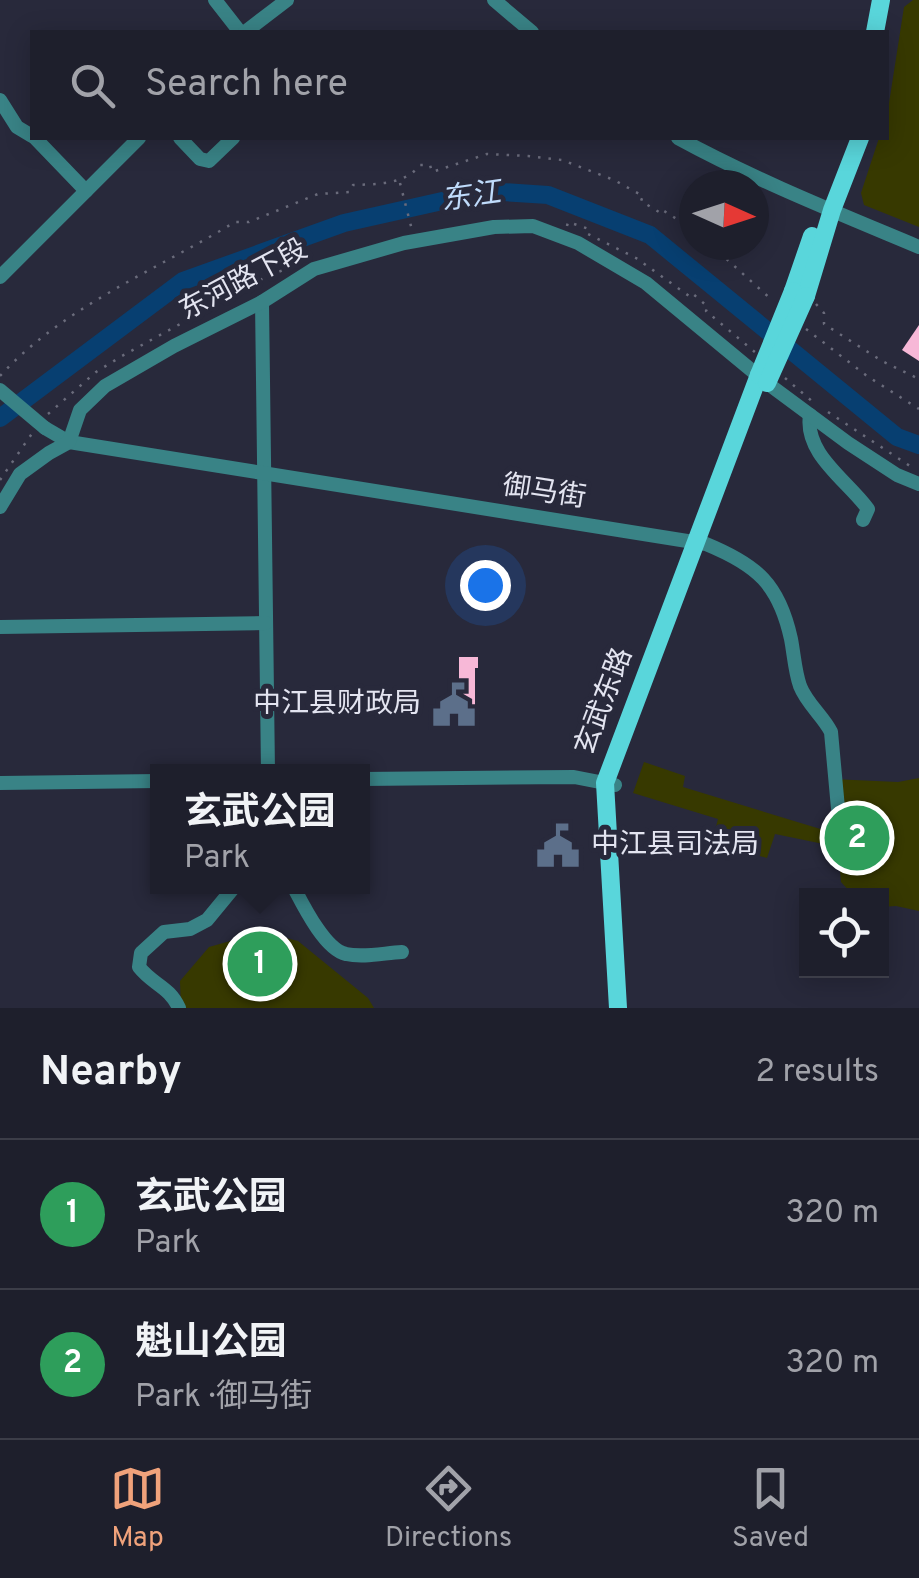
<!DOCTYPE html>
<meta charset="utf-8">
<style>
:root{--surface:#1e1f2c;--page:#262734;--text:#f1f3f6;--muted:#a1a2a9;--line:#3c3d48;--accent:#f0a27b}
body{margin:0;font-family:Overpass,"Noto Sans SC",sans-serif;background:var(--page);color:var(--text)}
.controls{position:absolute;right:30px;bottom:30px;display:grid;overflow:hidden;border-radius:0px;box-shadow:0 5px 25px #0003}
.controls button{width:90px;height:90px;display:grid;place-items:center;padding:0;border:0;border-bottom:2px solid var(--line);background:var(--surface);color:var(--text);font:50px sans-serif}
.compass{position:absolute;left:679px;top:170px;width:90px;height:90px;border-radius:50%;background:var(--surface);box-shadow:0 5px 25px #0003;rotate:93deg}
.you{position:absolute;left:485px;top:585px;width:35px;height:35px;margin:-25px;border:8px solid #fff;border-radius:50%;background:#1a73e8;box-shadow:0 0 0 15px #1a73e833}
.badge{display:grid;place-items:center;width:65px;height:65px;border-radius:50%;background:var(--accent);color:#fff;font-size:32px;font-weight:700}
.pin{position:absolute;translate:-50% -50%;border:5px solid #fff;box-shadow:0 2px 10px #0006}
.popup{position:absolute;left:150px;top:764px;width:220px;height:130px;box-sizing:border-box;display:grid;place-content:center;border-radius:0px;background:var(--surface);filter:drop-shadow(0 2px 8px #0005);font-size:32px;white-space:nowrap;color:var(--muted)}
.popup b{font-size:38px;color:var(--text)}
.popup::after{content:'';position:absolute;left:50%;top:100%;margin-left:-20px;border:20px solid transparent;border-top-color:var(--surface)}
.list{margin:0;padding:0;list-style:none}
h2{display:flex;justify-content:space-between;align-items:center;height:130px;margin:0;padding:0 40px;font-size:42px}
h2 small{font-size:32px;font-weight:400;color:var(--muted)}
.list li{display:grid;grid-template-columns:65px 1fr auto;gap:30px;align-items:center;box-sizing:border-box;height:150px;padding:0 40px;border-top:2px solid var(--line)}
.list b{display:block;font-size:38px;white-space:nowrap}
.list p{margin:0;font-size:32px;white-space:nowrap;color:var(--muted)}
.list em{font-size:32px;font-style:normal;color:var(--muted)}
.icon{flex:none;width:55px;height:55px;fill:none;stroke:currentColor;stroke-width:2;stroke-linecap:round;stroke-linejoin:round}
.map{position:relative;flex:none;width:919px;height:1008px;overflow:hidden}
.search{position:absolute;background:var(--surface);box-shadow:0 5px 25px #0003;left:30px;right:30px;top:30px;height:110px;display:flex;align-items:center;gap:25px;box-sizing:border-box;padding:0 35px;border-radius:0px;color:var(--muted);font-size:38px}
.sheet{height:430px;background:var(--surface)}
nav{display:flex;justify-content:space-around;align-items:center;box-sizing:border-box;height:140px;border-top:2px solid var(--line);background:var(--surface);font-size:28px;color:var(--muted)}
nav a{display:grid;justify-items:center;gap:5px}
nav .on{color:var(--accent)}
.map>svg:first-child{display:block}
</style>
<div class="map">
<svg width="919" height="1008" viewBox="0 0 919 1008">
<rect width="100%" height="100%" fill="#28293b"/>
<!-- green -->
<g fill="#373900">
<path d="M913,0H919V227L864,205L861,193L879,138H886L887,116L904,7Z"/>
<path d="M644,762L685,776L683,787L827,831L834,826L832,779L898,782L919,778V911L896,906L882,907V896L853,895L841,882L838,847L775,834L767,858L712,842L718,819L633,793Z"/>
<path d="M262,932L298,941L368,998L374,1008H181L180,981L209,947Z"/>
</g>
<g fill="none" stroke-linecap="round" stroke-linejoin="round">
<!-- river -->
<path stroke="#073f71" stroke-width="18" d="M0,418L183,281L344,223L487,191L548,195L650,235L897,437L919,445"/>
</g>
<!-- building -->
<g fill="#f7b8d7">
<path d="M919,325V361L902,350Z"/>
<path d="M459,657H478V668H475V717H478V729H459Z"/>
</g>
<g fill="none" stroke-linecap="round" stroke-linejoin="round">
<!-- path -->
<g stroke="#6a6b7b" stroke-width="2.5" stroke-dasharray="2.5 8" stroke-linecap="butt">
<path d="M400,183L412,230"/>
<path d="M567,226L568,222L589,229L588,234L636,258L689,296L692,293L708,307L706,311L756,353"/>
<path d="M711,245L773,301"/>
<path d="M816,304L824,313V324L882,361L919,379"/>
<path d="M806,329L867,376L919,409"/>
<path d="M0,376C63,307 156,270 235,222H249L318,194L350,192L353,185C376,184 405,185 420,165H430L432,172L487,154L528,156L562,160L614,180L643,196L641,201L659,212L661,209L694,230"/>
<path d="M785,378L813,402"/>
<path d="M828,412L913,468"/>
<path d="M48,414L96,372L122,356L260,280L308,259"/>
<path d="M0,480L33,432"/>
</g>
<!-- minor -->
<g stroke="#398386" stroke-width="14">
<path d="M215,0L240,32"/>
<path d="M494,0L532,32"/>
<path d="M245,32L287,0"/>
<path d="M0,100L17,127L32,136"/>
<path d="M35,138L86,191"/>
<path d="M180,138L200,159L209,161L233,138"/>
<path d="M678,138C755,180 838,213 919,247"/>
<path d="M0,277L139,138"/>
<path d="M262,302L268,772"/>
<path d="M810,415C804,454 847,480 868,509L863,520"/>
<path d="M45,428L69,442L706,544C757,565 779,584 791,639C794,655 795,672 800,686C807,704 823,716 831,732L840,830"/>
<path d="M0,507L20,474L49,453L69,442L80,410L105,386L174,346L262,302L314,269L404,243L494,227L533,226L578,243L646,283L767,383L848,443L897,475L919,484"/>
<path d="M0,627L266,623"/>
<path d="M362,779L574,777L615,785"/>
<path d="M0,783L158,781"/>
<path d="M293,886C303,905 325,950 346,954C363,958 384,953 402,952"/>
<path d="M179,1008C169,986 153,985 139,967L141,953L164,932L190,929L207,920L235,886"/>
</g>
<!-- major -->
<g stroke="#59d6db" stroke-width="18">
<path d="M875,32L881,0"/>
<path d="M793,291L812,236"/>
<path d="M806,296L832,210L860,138"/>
<path d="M618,1008L605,783L759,375"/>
</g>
<!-- minor-bridge -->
<path stroke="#398386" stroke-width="14" d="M0,390L45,428"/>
<!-- major-bridge -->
<g stroke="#59d6db" stroke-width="18">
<path d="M759,375L793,291"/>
<path d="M767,383L806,296"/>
</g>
</g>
<!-- icons -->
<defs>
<g id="civic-bare" transform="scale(3.45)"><path d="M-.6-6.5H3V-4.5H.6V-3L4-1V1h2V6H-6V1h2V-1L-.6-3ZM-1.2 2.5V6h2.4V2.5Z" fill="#5c6f8a" stroke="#28293b" stroke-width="2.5" paint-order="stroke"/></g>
</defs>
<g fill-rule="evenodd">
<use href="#civic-bare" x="454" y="705"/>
<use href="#civic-bare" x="558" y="846"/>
</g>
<g text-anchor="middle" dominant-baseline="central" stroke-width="10" stroke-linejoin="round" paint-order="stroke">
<!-- street labels -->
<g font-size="28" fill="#e3e4f0" stroke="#28293b">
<text transform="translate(244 281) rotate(-28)">东河路下段</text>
<text transform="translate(544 493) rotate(9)">御马街</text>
<text transform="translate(605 702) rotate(-69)">玄武东路</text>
</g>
<!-- poi labels -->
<g font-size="28" fill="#e3e4f0" stroke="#28293b" text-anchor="end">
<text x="421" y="705">中江县财政局</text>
<text x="591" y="846" text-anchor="start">中江县司法局</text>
</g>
<!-- water labels -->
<g font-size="30" font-style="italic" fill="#bfdbfb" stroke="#28293b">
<text transform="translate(471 198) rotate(-8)">东江</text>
</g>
</g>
</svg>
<div class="controls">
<button><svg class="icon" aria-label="locate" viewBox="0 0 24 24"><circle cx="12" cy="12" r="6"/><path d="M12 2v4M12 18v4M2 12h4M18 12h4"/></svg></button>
</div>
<svg class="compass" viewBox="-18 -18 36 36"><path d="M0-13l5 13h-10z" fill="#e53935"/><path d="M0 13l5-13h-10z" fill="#a1a2a9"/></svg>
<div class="you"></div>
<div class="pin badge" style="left:260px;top:964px;background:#2e9e5b">1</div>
<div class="popup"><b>玄武公园</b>Park</div>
<div class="pin badge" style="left:857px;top:838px;background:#2e9e5b">2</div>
<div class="search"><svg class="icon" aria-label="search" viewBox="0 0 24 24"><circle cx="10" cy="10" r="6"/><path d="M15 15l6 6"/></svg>Search here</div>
</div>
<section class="sheet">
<h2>Nearby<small>2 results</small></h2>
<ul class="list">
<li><span class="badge" style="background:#2e9e5b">1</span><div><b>玄武公园</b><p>Park</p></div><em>320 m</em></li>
<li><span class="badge" style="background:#2e9e5b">2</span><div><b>魁山公园</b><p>Park · 御马街</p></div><em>320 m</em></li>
</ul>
</section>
<nav>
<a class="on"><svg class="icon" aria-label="map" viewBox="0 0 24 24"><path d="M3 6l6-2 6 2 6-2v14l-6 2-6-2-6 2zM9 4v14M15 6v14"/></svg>Map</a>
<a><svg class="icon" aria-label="directions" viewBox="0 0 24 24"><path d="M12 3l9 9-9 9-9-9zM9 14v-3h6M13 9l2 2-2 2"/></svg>Directions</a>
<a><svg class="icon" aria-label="saved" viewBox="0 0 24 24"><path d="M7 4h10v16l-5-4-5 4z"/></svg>Saved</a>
</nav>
